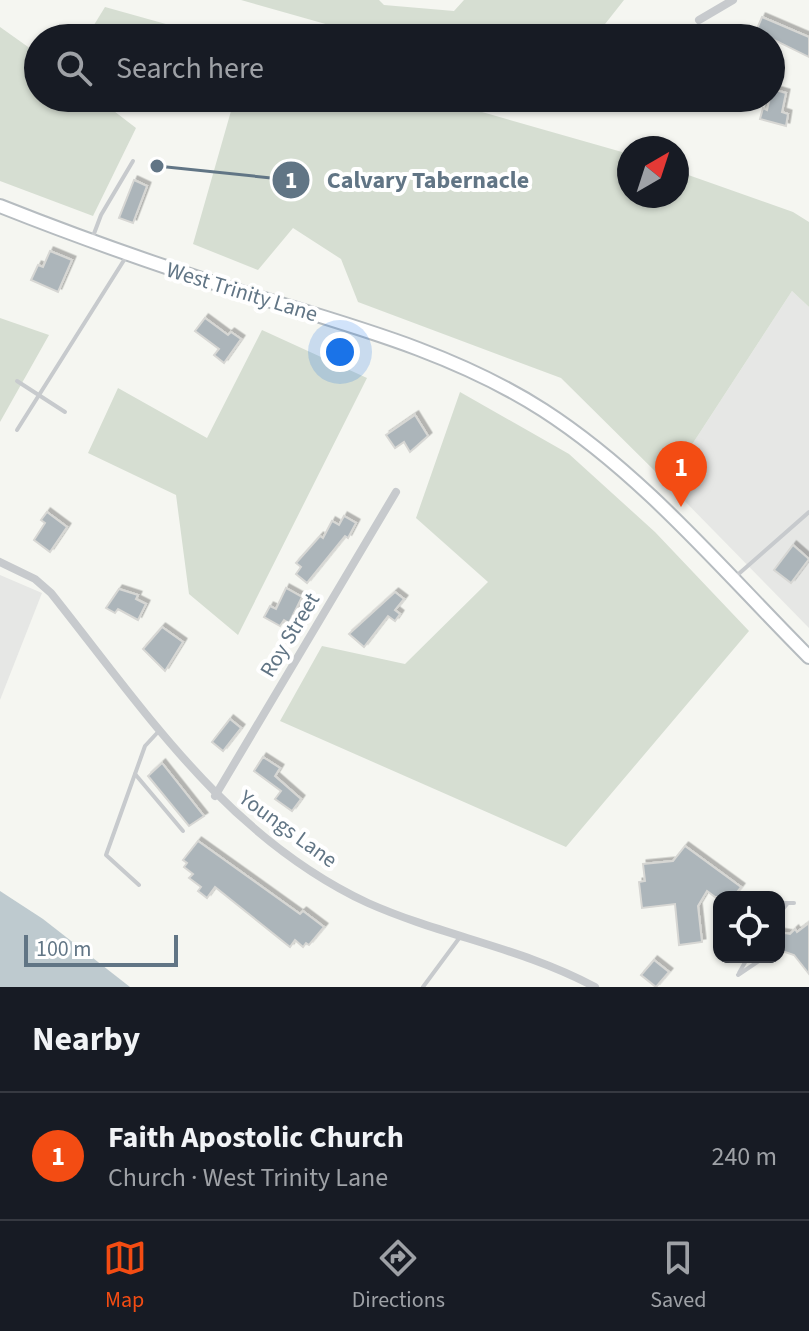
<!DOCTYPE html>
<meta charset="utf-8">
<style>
:root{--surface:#171b24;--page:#242831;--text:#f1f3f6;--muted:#9ea1a6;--line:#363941;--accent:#f34c13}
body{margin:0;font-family:"Source Sans 3",sans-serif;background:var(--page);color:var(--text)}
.controls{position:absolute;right:24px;bottom:24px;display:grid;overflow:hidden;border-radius:16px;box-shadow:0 2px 6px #0004}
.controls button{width:72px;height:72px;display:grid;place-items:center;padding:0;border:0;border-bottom:2px solid var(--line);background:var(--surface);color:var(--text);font:40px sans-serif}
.compass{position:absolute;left:617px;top:136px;width:72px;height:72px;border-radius:50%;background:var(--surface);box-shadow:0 2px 6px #0004;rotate:39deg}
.scale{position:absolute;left:24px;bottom:20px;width:154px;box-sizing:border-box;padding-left:8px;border:4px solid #617585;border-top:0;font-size:22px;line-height:28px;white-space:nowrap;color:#617585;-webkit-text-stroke:6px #fff;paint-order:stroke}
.you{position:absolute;left:340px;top:352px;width:28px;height:28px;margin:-20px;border:6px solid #fff;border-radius:50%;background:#1a73e8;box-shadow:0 0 0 12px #1a73e833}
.badge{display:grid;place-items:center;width:52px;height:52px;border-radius:50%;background:var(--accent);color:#fff;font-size:26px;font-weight:700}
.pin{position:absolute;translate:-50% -66px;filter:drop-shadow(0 2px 4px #0008)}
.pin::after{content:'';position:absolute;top:42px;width:28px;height:24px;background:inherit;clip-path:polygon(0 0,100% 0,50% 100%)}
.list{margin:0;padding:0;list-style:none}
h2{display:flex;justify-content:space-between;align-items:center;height:104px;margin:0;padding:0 32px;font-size:34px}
h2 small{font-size:26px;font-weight:400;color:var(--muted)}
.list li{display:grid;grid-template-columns:52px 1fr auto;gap:24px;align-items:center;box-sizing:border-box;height:128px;padding:0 32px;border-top:2px solid var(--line)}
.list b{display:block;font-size:30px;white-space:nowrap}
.list p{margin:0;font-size:26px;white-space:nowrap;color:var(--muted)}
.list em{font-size:26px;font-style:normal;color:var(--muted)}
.icon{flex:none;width:44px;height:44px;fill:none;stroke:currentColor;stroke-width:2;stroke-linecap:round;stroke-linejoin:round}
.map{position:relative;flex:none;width:809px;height:987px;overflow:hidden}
.search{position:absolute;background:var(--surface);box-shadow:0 2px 6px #0004;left:24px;right:24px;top:24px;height:88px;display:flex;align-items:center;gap:20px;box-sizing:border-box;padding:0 28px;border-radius:44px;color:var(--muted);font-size:30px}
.sheet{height:232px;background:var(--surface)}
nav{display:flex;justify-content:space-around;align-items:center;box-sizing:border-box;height:112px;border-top:2px solid var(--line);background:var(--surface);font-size:22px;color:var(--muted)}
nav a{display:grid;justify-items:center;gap:4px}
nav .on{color:var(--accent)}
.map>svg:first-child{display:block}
</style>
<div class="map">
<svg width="809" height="987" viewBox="0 0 809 987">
<defs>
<filter id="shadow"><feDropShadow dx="3.5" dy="-3.5" stdDeviation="0" flood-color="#0004"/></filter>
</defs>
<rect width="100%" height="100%" fill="#f5f6f1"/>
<!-- built -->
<g fill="#e6e7e5">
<path d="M792,291L809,307V628L667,483Z"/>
<path d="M0,575L42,593L0,700Z"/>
</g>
<!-- green -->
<g fill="#d6ded2">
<path d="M241,0H379L384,5L454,11L464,0H624L594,38H375Z"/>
<path d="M105,7L216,38H86Z"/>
<path d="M0,27L38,54V98H97L136,128L93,216L0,181Z"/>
<path d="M222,98H433L629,154V196H677V171L793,212L809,222V307L792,291L667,483L561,378L358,302L341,259L293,228L258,270L193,244L231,111Z"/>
<path d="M0,318L49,335L0,422Z"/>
<path d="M262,330L367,378L238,635L189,594L176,495L88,453L118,388L207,438Z"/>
<path d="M460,392L569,454L655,532L749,631L566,847L280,721L322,646L405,664L488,582L416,518Z"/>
</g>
<!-- water -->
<path fill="#becacf" d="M0,891L43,919L130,987H0Z"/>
<!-- building -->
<g fill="#acb5ba" stroke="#d7d7d4" stroke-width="2" filter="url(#shadow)">
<path d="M762,17L809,37V57L756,31Z"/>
<path d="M772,89L786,93L782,112L788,114L786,126L760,119L763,108L767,110Z"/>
<path d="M134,180L147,186L133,223L119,218Z"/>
<path d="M50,251L72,260L58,292L31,280L38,265L43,267Z"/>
<path d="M205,318L228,335L231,332L241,339L224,363L214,355L219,349L195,331Z"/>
<path d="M415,415L428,436L410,452L404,442L395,448L386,435Z"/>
<path d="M47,512L67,527L50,552L34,540L45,523L41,520Z"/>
<path d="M344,516L356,523L348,538L345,536L307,583L296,574L301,567L296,563L320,536L323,538L332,521L339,525Z"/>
<path d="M793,545L809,559L791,583L774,570Z"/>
<path d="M286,588L302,597L289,623L284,620L280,626L264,617L270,606L276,609Z"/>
<path d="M119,589L138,595L136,599L146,604L138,620L118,609L115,613L106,608Z"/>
<path d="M395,592L404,599L395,610L400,614L395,621L388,616L364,647L349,634Z"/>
<path d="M162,627L183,642L165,671L143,649Z"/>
<path d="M230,719L241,728L223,751L212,742Z"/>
<path d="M263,757L280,768L275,776L301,799L292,811L275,799L281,791L254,771Z"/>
<path d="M162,763L204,816L189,826L148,776Z"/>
<path d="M198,841L300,914L303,911L324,927L309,945L306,943L303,947L295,940L290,947L215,887L207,898L198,891L201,887L189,878L193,874L184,867L187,863L183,860Z"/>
<path d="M685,846L741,887L733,897H715L707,891L698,906L702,942L679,945L675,904L642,908L639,882L645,881L643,864L673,861Z"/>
<path d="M809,923V974L794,955L779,950V932L790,934L795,929L797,932Z"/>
<path d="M654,960L669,972L656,987L641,975Z"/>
</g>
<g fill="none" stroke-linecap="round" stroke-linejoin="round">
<!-- secondary casing -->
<g stroke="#b6bcc0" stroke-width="16">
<path id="secondary" d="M0,206C83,239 166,268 251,295C352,326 454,353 543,410C644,475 725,573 809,657"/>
</g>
<!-- service -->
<g stroke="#c7cacd" stroke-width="4">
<path d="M92,239L101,215L133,161"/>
<path d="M17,381L65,412"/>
<path d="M17,430L126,257"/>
<path d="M734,578L809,512"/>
<path d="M135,774L183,831"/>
<path d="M139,885L106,855L145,746L158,732"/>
<path d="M752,894L759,897"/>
<path d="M779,903H794"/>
<path d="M779,914L787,904"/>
<path d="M739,973L748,957"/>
<path d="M738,975L765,957"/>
<path d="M423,987L460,937"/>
</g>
<!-- minor -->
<g stroke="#c7cacd" stroke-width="8">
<path d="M699,20L733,0"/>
<path d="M0,562L35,579L51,593C145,711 227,837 368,903C442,936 523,948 595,987"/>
<path d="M215,796L396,492"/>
</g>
<!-- secondary -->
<use href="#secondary" stroke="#fff" stroke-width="12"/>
</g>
<g text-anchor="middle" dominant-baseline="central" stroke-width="8" stroke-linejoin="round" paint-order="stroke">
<!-- street labels -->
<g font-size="22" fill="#617585" stroke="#fff">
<text transform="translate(242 292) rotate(17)">West Trinity Lane</text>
<text transform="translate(290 635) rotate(-59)">Roy Street</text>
<text transform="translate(288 829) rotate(36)">Youngs Lane</text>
</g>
</g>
<!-- callouts -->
<path fill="none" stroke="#617585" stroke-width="3" d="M157 166L291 180"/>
<g fill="#617585" stroke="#fff" stroke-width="3">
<circle cx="157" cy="166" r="8"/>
<circle cx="291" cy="180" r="20"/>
</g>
<g font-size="24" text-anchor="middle" font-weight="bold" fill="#fff">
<text x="291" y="188">1</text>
</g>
<g font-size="24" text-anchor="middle" font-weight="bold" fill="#617585" stroke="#fff" stroke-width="8" stroke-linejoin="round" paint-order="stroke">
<text x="428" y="188">Calvary Tabernacle</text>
</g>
</svg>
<div class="controls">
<button><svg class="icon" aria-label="locate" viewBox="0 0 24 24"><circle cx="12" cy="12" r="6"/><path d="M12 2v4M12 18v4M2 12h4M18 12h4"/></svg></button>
</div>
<svg class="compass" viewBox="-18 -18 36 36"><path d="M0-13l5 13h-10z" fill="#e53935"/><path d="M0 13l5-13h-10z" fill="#9ea1a6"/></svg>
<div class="scale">100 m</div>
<div class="you"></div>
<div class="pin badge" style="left:681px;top:507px">1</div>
<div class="search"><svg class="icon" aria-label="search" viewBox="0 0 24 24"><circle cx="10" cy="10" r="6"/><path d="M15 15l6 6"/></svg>Search here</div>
</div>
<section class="sheet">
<h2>Nearby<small></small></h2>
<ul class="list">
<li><span class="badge">1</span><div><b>Faith Apostolic Church</b><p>Church · West Trinity Lane</p></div><em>240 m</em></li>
</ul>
</section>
<nav>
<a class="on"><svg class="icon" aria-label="map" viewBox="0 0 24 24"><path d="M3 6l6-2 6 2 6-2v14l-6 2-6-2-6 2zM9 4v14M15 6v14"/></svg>Map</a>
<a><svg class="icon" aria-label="directions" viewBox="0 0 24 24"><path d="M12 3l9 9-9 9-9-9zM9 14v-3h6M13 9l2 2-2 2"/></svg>Directions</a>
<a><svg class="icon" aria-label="saved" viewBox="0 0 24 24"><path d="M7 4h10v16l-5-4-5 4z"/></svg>Saved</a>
</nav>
